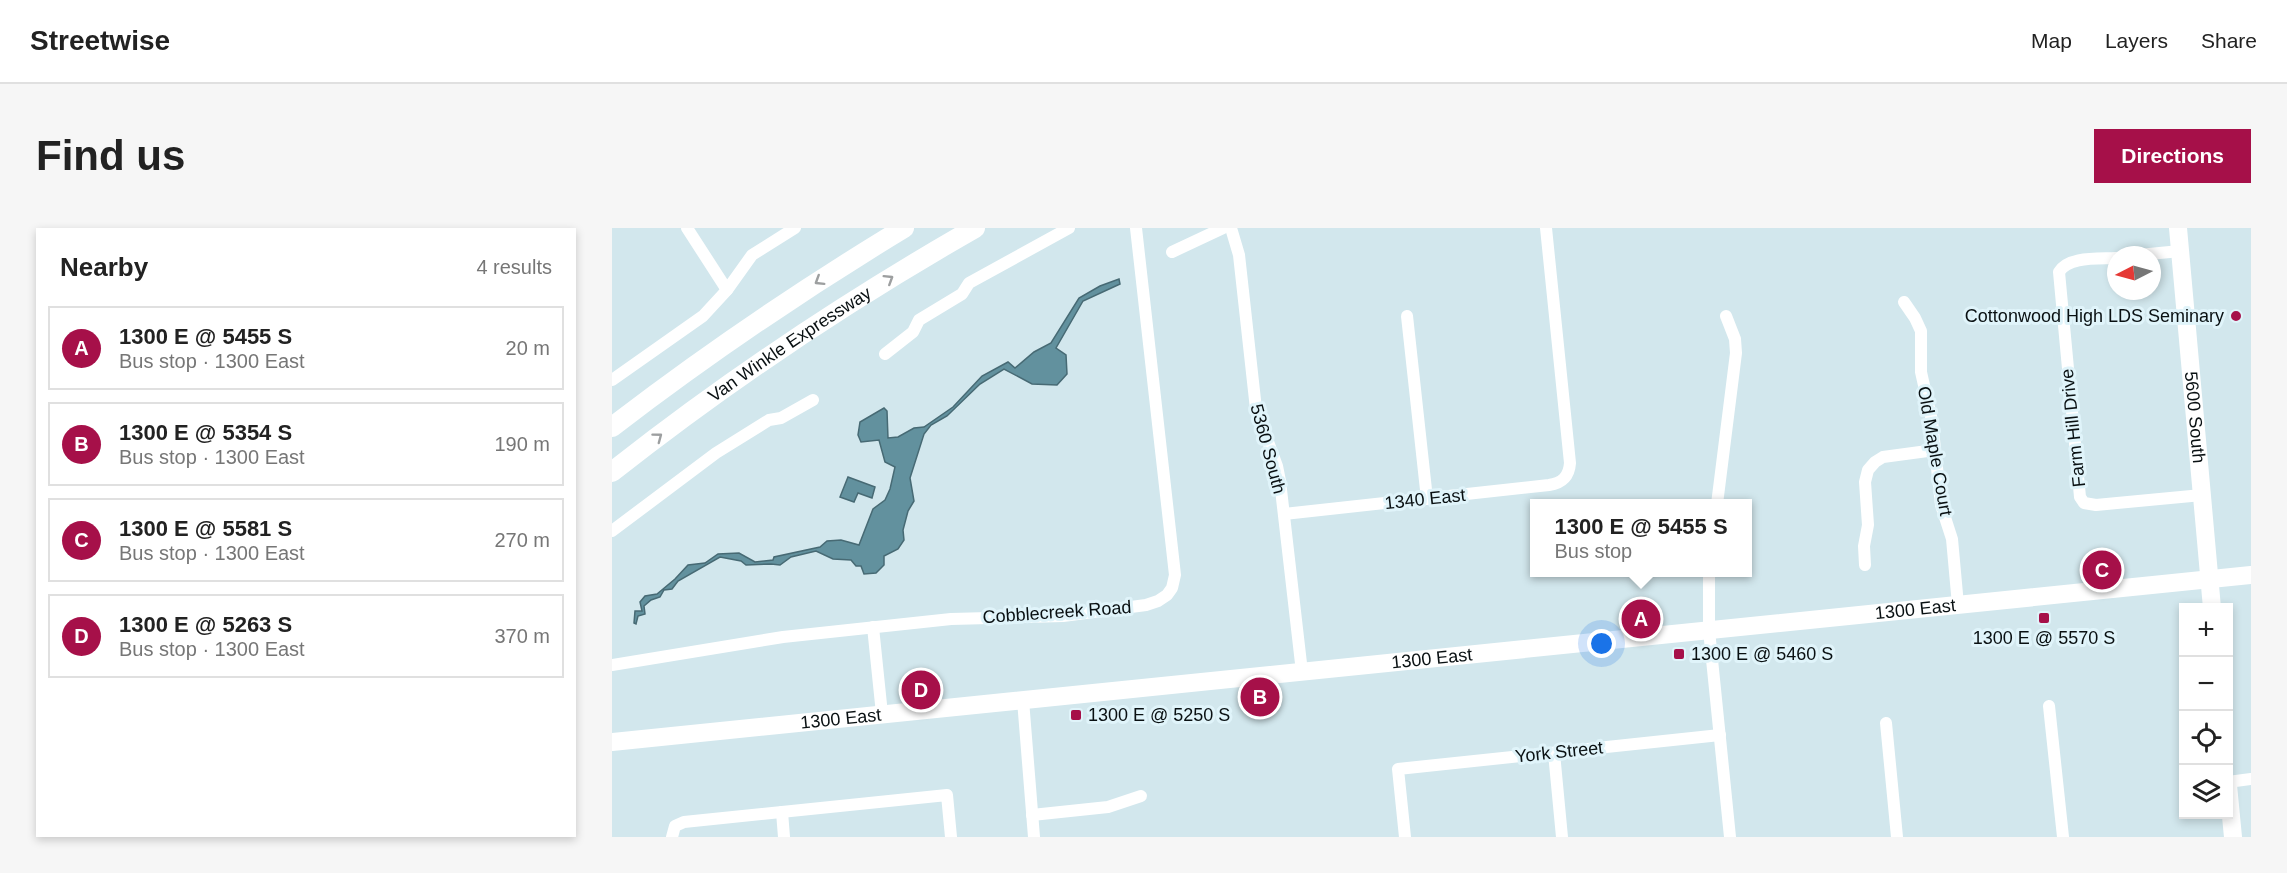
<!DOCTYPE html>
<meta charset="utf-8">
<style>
:root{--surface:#fff;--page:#f6f6f6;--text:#222;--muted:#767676;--line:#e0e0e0;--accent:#a61049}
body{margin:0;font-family:Arial,sans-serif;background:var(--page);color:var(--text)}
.controls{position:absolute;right:18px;bottom:18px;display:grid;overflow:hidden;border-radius:0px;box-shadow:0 3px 9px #0003}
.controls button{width:54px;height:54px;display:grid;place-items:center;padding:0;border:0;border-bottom:2px solid var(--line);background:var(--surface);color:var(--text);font:30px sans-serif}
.compass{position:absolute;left:1495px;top:18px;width:54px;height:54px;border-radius:50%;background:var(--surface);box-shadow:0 3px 9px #0003;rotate:264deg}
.you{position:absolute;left:990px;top:416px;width:21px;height:21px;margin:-15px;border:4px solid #fff;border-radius:50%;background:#1a73e8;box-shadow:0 0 0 9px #1a73e833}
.badge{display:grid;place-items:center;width:39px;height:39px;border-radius:50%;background:var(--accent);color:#fff;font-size:20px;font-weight:700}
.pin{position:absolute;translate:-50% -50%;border:3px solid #fff;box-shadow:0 2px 6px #0006}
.popup{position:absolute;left:918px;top:271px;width:222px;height:78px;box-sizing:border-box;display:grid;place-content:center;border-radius:0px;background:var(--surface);filter:drop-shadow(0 2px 4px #0005);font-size:20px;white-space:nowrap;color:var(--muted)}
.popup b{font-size:22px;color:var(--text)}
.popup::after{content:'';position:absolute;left:50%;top:100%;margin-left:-12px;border:12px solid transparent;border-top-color:var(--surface)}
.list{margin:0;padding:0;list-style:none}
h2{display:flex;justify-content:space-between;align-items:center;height:78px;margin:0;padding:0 24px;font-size:26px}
h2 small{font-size:20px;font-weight:400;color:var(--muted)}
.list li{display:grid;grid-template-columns:39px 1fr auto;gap:18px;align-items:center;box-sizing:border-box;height:84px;margin:0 12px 12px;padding:0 12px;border:2px solid var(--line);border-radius:0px}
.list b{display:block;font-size:22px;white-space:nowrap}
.list p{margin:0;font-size:20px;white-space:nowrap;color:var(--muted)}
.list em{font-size:20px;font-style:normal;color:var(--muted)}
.icon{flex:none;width:33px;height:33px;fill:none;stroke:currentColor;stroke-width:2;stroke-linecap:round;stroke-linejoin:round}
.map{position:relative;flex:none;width:1639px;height:609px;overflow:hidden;border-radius:0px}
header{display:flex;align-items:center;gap:36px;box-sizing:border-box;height:84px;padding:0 30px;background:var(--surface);border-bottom:2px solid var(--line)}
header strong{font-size:28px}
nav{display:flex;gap:33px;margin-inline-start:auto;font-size:21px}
.intro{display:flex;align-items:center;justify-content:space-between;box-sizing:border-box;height:144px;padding:0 36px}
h1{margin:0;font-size:42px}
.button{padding:15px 27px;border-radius:0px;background:var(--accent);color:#fff;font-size:21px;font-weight:700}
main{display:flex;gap:36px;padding:0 36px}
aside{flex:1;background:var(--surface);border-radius:0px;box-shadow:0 3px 9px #0003}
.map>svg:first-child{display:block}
</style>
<header>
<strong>Streetwise</strong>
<nav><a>Map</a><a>Layers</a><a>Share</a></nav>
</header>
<div class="intro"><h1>Find us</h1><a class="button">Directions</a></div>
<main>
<aside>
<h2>Nearby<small>4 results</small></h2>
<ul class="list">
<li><span class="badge">A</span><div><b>1300 E @ 5455 S</b><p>Bus stop · 1300 East</p></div><em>20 m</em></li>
<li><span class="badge">B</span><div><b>1300 E @ 5354 S</b><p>Bus stop · 1300 East</p></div><em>190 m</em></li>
<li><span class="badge">C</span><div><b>1300 E @ 5581 S</b><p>Bus stop · 1300 East</p></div><em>270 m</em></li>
<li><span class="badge">D</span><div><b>1300 E @ 5263 S</b><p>Bus stop · 1300 East</p></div><em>370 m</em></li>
</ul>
</aside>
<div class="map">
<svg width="1639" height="609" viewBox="0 0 1639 609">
<rect width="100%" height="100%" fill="#d2e7ed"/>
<!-- water -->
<g fill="#62919e" stroke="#476a74" stroke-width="1.5">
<path d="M507,51L508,56L471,73L444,120L454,127L455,146L445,157L420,156L392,141L368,156L335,188L319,197L312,206L298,250L302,273L296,283L291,302L292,312L286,321L272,328V337L264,345L252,346L249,338H244L239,332L221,331L204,323L179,329L168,337L159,336L134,337L129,333L108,329L66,353L60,361L52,362L48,369L39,372L32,378L33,386L26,388L24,396L22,395L23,383H30L28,374L33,368L45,366L63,351L76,337L93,335L106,326L127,325L143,334L161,332L162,329L208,319L215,313L229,312L247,317L261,281L273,272L278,261L283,239L273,234L267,212L249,214L246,207L248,194L272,180L275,183L276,210L286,209L302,200L312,199L341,179L370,148L396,134L403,140L422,124L439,115L467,70L488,58Z"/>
<path d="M236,249L263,259L260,270L246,265L242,274L228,269Z"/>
</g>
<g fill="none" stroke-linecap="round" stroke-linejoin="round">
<!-- minor -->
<g stroke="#fff" stroke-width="12">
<path d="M75,0L115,62"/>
<path d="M619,0L627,27L644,181L665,238L668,253L690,444"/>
<path d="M560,24L611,0"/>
<path d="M1527,27L1568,23"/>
<path d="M1504,30C1487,31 1456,28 1447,44L1468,269L1472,275L1484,277L1590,267"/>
<path d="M1292,74L1303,90L1309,103V144L1320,193L1329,277L1340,311L1346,377"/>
<path d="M795,88L815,271"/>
<path d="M273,126L301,104L307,92L350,66L357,55L457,0"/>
<path d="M0,152L91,88L115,62L140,27L183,0"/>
<path d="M1105,276L1124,125L1123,111L1114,88"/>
<path d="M672,286L937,257C950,255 957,249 958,235L934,0"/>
<path d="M0,303L104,225L157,192L169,190L201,172"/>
<path d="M1253,337L1252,318L1256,297L1253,254L1256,242L1263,234L1271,229L1323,222"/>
<path d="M1097,344V402L1118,609"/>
<path d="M261,399L270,486"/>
<path d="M0,437L171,409L339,391L451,388L534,377L546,373L555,367L560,360L563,347L524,0"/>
<path d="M411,472L422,609"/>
<path d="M1437,478L1451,609"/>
<path d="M1274,495L1285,609"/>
<path d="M942,525L950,609"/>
<path d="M1616,554L1639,551"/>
<path d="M170,584L172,609"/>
<path d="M420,587L496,579L529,568"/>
<path d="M60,609L63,598L72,594L335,567L339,609"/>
<path d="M793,609L786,541L1108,507"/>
</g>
<!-- secondary -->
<g stroke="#fff" stroke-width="18">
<path id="s1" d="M1566,0L1600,380"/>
<path id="s2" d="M0,514L1639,347"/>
<path d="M1616,557L1621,609"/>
</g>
<!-- primary -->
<g stroke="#fff" stroke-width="20">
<path d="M0,199C94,127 191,61 292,0"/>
<path id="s3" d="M0,244C114,154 237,72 363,0"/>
</g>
</g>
<!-- one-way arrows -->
<defs><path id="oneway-chevron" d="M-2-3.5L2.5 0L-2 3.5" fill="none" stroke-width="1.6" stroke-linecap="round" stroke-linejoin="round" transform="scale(1.5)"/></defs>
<g stroke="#9d9fa0">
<use href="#oneway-chevron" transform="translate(277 51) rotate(-32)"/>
<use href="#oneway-chevron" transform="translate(207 53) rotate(148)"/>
<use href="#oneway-chevron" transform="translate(46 209) rotate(-37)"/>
</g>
<!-- markers -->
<g fill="#a61049" stroke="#e0f4fa" stroke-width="2">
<circle cx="1624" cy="88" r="6"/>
<rect x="1426" y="384" width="12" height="12" rx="3"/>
<rect x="1061" y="420" width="12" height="12" rx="3"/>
<rect x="458" y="481" width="12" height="12" rx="3"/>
</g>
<g text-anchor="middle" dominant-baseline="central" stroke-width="6" stroke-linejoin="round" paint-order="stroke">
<!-- poi labels -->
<g font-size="18" fill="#091012" stroke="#e0f4fa" text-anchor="start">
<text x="1612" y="88" text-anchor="end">Cottonwood High LDS Seminary</text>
<text x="1432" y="410" text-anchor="middle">1300 E @ 5570 S</text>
<text x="1079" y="426">1300 E @ 5460 S</text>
<text x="476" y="487">1300 E @ 5250 S</text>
</g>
<!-- street labels -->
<g font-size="18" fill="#091012" stroke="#e0f4fa">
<text stroke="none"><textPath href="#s3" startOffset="219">Van Winkle Expressway</textPath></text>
<text stroke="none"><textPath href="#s1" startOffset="190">5600 South</textPath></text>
<text transform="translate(1461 200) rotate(-96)">Farm Hill Drive</text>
<text transform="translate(656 221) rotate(75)">5360 South</text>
<text transform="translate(1323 223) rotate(80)">Old Maple Court</text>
<text transform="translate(813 271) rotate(-6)">1340 East</text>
<text stroke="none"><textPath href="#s2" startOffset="1310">1300 East</textPath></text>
<text transform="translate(445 384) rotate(-4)">Cobblecreek Road</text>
<text stroke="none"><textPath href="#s2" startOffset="824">1300 East</textPath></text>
<text stroke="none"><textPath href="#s2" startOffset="230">1300 East</textPath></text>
<text transform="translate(947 524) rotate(-6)">York Street</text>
</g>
</g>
</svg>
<div class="controls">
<button>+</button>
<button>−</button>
<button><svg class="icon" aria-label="locate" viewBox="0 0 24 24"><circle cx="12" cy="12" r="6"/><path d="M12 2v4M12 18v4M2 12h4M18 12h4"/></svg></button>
<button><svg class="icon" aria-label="layers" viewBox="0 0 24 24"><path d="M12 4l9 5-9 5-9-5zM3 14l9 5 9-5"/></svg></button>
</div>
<svg class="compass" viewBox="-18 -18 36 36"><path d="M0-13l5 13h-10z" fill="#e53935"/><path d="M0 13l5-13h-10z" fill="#767676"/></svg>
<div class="you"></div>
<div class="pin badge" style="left:1029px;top:391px">A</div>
<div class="popup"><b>1300 E @ 5455 S</b>Bus stop</div>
<div class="pin badge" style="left:648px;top:469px">B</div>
<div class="pin badge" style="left:1490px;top:342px">C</div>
<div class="pin badge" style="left:309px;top:462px">D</div>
</div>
</main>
